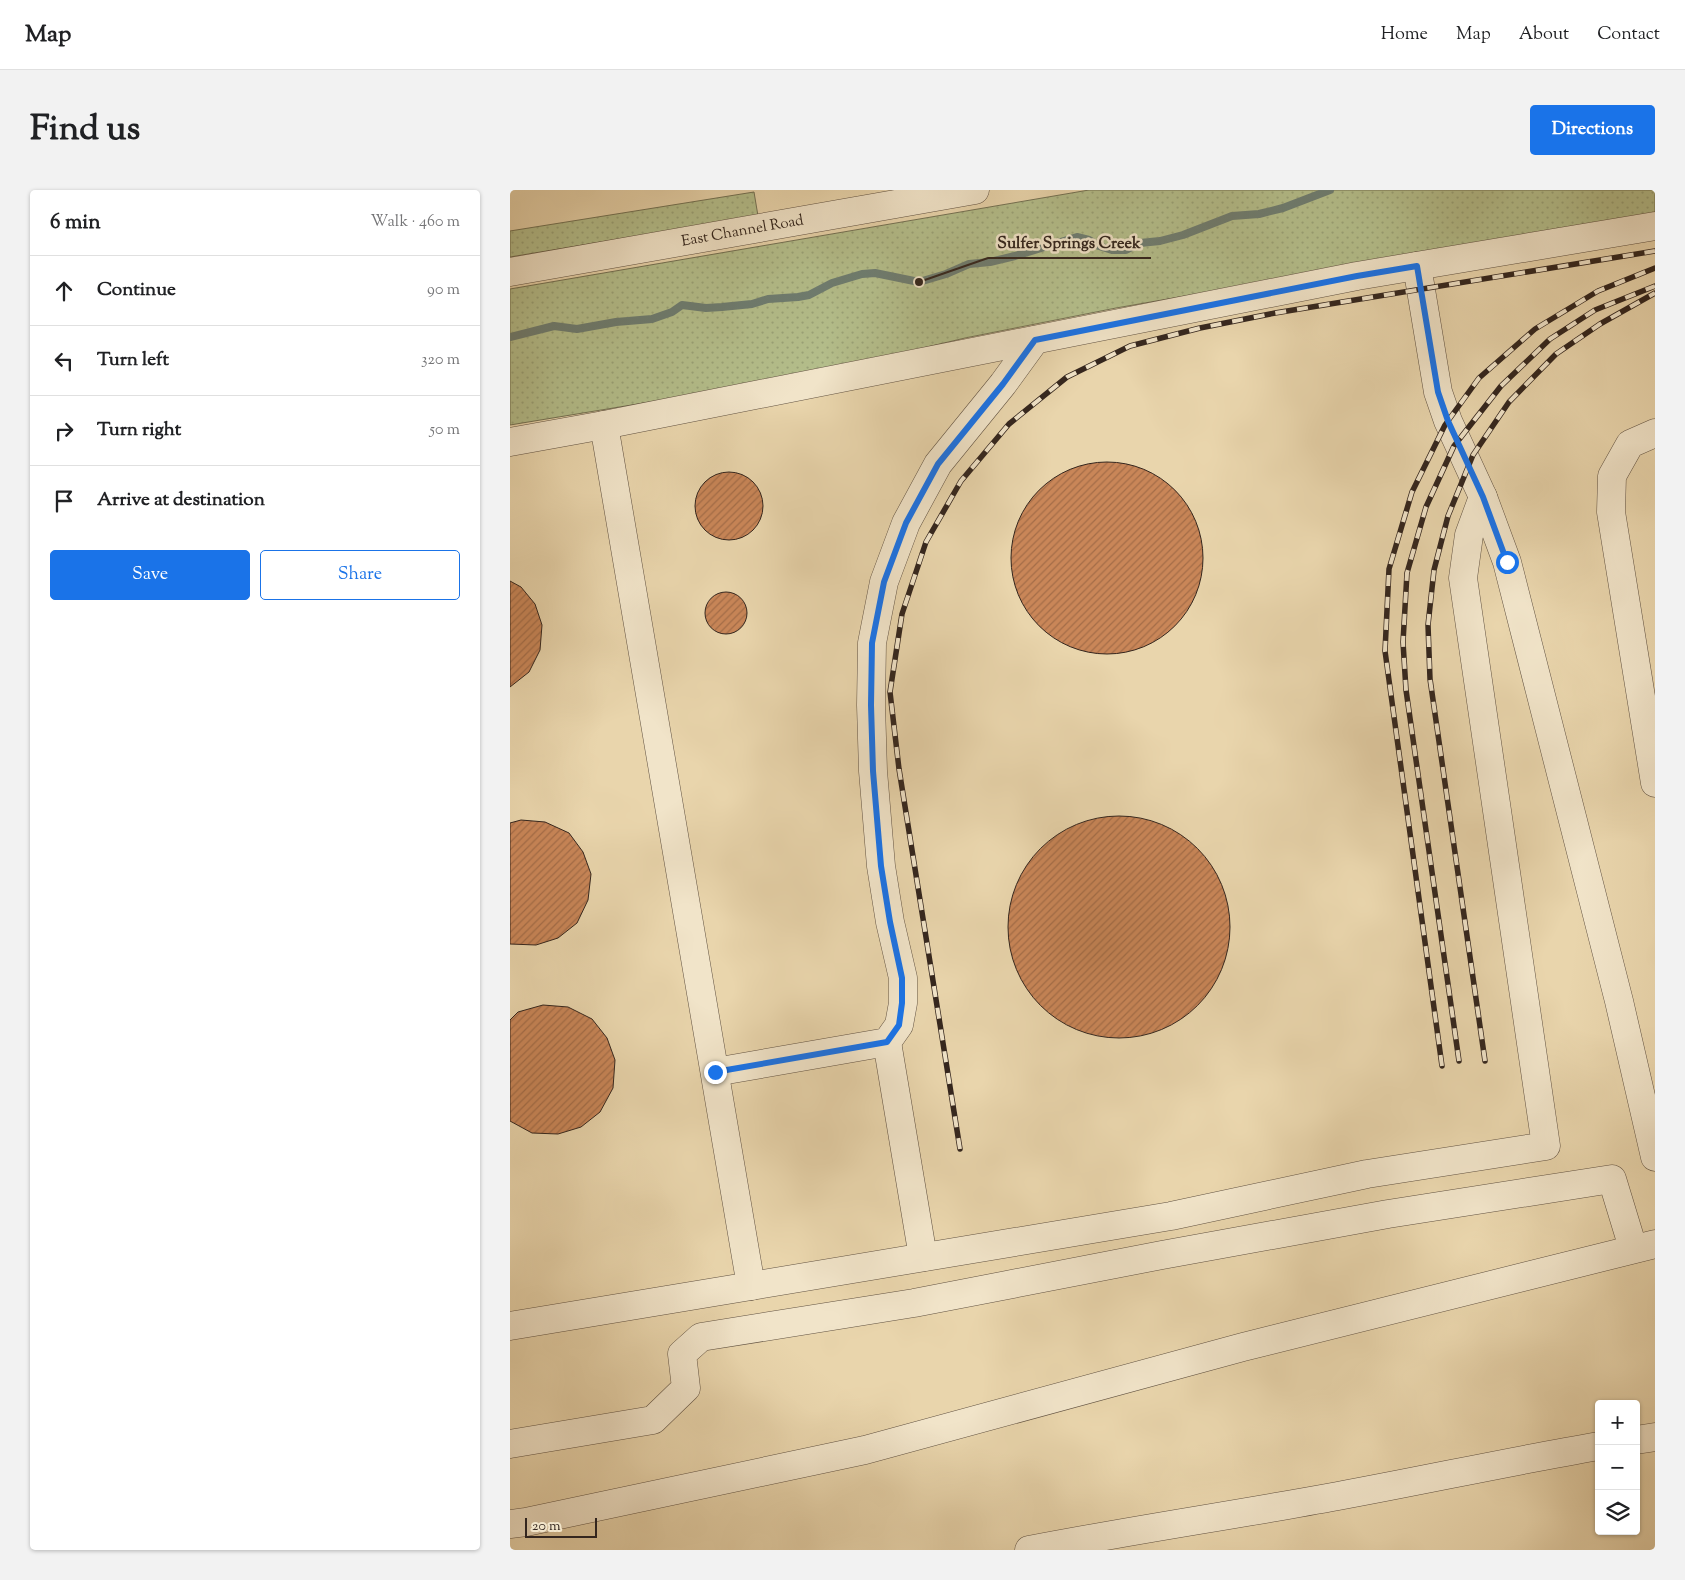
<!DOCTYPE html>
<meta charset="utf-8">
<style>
:root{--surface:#fff;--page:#f2f2f2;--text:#202124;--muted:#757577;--line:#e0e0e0;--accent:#1a73e8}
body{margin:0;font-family:"Sorts Mill Goudy",serif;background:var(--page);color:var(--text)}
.controls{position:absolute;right:15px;bottom:15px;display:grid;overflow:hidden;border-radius:5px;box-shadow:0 1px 4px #0004}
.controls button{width:45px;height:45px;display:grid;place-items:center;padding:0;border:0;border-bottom:1px solid var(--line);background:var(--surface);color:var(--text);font:25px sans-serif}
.scale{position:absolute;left:15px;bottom:12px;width:72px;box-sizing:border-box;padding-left:5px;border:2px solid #34261e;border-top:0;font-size:14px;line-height:18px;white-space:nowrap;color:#34261e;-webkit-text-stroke:4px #f1e4c9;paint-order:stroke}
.stop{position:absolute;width:15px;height:15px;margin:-11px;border:4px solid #1a73e8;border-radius:50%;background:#fff}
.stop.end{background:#1a73e8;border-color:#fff;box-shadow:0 1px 5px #0008}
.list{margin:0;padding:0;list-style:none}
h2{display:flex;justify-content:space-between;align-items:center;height:65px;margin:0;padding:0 20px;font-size:21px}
h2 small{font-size:16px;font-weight:400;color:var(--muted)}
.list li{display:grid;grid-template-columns:32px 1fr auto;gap:15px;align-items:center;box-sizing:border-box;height:70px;padding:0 20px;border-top:1px solid var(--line)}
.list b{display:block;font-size:19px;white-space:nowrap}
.list em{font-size:16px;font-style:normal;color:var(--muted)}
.actions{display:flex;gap:10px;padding:15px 20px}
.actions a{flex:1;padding:11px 0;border:1px solid var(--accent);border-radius:5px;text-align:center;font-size:18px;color:var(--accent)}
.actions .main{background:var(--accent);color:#fff}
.icon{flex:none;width:28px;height:28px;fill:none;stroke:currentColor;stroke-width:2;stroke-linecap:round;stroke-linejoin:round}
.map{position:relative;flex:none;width:1145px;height:1360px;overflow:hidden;border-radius:5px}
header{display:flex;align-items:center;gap:30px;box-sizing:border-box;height:70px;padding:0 25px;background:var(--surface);border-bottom:1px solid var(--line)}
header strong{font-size:24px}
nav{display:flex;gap:28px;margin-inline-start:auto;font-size:18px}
.intro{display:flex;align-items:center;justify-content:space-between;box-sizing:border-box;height:120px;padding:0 30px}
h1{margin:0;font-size:35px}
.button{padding:12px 22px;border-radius:5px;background:var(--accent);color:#fff;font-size:18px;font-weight:700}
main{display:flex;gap:30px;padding:0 30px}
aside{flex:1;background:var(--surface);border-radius:5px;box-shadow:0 1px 4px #0004}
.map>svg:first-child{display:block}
</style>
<header>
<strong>Map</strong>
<nav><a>Home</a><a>Map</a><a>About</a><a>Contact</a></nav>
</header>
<div class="intro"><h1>Find us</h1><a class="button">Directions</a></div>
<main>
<aside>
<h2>6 min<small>Walk · 460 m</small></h2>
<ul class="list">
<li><svg class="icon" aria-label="ahead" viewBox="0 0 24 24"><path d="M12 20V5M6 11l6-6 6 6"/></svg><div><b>Continue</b></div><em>90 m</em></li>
<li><svg class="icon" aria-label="left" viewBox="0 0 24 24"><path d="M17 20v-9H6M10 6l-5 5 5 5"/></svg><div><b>Turn left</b></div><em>320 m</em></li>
<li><svg class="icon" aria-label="right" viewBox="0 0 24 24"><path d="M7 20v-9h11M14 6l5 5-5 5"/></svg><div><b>Turn right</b></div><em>50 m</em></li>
<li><svg class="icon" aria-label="arrive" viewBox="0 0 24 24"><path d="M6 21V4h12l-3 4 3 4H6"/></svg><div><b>Arrive at destination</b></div></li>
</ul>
<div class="actions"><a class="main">Save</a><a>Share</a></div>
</aside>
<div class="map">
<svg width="1145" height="1360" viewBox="0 0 1145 1360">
<defs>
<pattern id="grass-dots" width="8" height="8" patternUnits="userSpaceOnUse" patternTransform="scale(1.25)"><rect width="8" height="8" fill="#b4be8b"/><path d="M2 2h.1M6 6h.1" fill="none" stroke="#9ba378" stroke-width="1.8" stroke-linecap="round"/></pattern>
<pattern id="building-hatch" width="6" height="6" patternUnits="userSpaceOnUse" patternTransform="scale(1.25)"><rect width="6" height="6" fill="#c98658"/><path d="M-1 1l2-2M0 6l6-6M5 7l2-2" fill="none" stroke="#a46d48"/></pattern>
</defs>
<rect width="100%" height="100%" fill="#e9d5ac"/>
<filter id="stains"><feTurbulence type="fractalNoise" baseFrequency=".004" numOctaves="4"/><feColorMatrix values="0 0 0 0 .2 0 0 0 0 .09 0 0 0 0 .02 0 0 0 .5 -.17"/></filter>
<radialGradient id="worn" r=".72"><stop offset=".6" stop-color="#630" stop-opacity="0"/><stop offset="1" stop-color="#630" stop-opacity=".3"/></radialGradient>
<!-- grass -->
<g fill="url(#grass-dots)" stroke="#747254">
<path d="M579,0H1145V24L606,118L455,148L341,175L158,209L0,235V99Z"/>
<path d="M244,2L248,26L0,67V41Z"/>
</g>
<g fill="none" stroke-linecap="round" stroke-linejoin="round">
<!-- stream -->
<path stroke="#6f7e72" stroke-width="8" d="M0,147L44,136L67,139L106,132L142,129L162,122L172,115L196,118L212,117L242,114L258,109L288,107L299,105L322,93L352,84L365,83L409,92L436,84L459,74L480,72L505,66L567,47L579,50L589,56L602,60H616L630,53L650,51L673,45L722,26L749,24L773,18L820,0"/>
</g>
<!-- building -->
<g fill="url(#building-hatch)" stroke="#34261e">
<circle cx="597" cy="368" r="96"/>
<circle cx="219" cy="316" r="34"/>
<path d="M0,391L11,397L25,414L32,435L30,460L19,482L0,497Z"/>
<circle cx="216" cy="423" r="21"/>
<circle cx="609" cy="737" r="111"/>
<path d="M11,630L35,632L59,643L73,662L81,684L78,710L67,733L48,748L26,755L0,754V633Z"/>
<path d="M33,815L58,817L82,829L97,848L105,870L103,898L90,922L71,937L48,944L22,943L0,931V830L8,822Z"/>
</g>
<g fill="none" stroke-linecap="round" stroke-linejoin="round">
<!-- minor casing -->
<g stroke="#615242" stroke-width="29">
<g id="minor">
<path d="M907,76L928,202L938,231L973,307L997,372L1109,811L1145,967"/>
<path id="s1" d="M0,82L465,0"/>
<path d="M1145,243L1120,254L1102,286L1101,322L1145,593"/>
<path d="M0,252L94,235L847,86L1145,36"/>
<path d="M377,852L413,1067"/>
<path d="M205,882L377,852L389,835L393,813V788L380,732L371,676L363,581L361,515L362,453L374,392L396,333L428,274L493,194L525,150"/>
<path d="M241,1096L661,1026L857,984L1036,956L953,388L959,345L973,307"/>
<path d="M0,1136L241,1096L94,235"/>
<path d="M1126,1250L1145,1247"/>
<path d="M0,1254L143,1230L176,1198L172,1164L191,1147L404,1113L652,1065L878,1024L1102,989L1123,1058"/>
<path d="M0,1334L16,1332L355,1260L733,1157L1145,1054"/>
<path d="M519,1360C622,1340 725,1325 828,1306C915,1290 1002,1271 1089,1256"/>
</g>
</g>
<!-- minor -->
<use href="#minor" stroke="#f1e4c9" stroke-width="28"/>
<!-- rail casing -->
<g stroke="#34261e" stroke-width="5.5">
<g id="rail">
<path d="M949,871L896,500L893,452L897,383L916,317L944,256L991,196L1040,149L1085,120L1145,96"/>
<path d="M975,871L920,489L918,435L924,380L938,326L963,265L999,212L1046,164L1090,134L1145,103"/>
<path d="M932,876L875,461L879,379L902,302L935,235L969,188L1025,139L1088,101L1145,78"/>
<path d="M450,959L389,579L380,502L392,424L416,352L451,291L499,234L557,187L620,156L690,138L765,123L1145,61"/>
</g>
</g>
<!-- rail -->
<use href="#rail" stroke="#f1e4c9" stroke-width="4" stroke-dasharray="11" stroke-linecap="butt"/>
</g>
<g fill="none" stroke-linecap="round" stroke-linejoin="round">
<!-- route -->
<path stroke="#1a73e8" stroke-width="6" d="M205,882L377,852L389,835L392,813V788L380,732L371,676L363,581L361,515L362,453L374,392L396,333L428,274L493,194L525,150L847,86L907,76L928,202L938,231L973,307L997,372"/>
</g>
<g text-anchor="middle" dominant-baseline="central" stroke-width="5" stroke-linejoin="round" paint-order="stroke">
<!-- street labels -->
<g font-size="15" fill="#34261e" stroke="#f1e4c9">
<text stroke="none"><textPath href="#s1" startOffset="236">East Channel Road</textPath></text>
</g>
</g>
<!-- callouts -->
<path fill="none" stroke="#34261e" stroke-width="2" d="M409 92L478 68H641"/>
<circle fill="#34261e" stroke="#f1e4c9" stroke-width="2" cx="409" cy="92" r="5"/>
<g font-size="16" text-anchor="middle" font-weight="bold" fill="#34261e" stroke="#f1e4c9" stroke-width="5" stroke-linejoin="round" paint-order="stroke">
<text x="559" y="58">Sulfer Springs Creek</text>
</g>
<rect width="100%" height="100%" filter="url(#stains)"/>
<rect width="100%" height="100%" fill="url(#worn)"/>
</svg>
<div class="controls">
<button>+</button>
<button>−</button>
<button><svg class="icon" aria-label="layers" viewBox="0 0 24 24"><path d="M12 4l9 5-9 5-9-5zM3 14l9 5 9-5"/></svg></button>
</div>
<div class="scale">20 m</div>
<div class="stop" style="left:997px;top:372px"></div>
<div class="stop end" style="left:205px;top:882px"></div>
</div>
</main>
